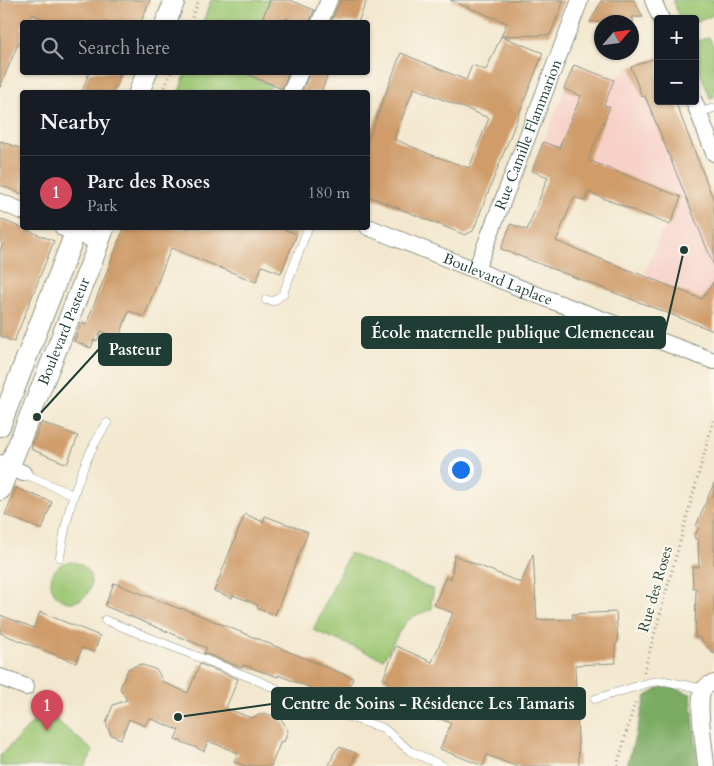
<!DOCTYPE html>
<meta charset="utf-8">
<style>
:root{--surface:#171b24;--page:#242831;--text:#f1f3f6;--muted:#9ea1a6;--line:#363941;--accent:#d1495b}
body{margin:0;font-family:Cardo,serif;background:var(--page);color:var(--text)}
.controls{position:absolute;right:15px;top:15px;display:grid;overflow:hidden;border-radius:5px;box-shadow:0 1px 4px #0004}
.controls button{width:45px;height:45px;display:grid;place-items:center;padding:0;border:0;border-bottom:1px solid var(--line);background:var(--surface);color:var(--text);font:25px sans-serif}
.compass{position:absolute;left:594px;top:15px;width:45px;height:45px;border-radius:50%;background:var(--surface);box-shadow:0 1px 4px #0004;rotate:62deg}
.you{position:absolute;left:460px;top:469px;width:18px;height:18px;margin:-12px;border:4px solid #fff;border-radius:50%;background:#1a73e8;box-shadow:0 0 0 8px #1a73e833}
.badge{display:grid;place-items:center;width:32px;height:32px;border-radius:50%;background:var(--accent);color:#fff;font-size:16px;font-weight:700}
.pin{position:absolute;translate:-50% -41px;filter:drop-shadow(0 1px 2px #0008)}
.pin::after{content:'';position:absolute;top:26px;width:18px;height:15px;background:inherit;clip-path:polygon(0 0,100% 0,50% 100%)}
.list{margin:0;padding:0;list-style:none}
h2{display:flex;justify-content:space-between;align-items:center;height:65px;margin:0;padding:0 20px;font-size:21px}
h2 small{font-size:16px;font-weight:400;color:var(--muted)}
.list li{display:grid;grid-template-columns:32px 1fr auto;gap:15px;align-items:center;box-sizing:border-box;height:75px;padding:0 20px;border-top:1px solid var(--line)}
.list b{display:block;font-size:19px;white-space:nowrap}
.list p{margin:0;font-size:16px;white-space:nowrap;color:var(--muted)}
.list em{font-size:16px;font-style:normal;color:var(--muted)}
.icon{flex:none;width:28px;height:28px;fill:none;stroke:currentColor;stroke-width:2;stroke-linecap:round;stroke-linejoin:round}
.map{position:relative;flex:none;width:714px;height:766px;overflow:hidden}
.search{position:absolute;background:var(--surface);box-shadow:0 1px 4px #0004;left:20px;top:20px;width:350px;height:55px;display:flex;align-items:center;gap:12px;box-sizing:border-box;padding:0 18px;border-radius:5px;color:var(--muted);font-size:19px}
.panel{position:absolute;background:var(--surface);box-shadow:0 1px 4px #0004;left:20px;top:90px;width:350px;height:140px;border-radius:5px}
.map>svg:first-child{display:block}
</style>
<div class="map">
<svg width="714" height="766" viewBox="0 0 714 766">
<rect width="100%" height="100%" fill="#fbf7ec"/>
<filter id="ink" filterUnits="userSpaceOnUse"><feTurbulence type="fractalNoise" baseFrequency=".02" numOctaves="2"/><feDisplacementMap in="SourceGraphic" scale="10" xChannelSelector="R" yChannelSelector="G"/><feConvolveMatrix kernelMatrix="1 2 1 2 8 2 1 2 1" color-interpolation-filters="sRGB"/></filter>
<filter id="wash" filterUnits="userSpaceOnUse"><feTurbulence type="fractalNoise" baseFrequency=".0096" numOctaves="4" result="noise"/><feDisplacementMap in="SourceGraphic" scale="20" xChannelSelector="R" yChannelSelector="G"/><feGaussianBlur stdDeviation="1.12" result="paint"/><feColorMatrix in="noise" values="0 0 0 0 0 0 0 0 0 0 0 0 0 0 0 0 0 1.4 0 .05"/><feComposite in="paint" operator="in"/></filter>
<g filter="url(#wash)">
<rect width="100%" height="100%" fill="#f3e8cf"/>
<!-- built -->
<path fill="#f7d1c8" d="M658,57V101H675L714,201V332L635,300L661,233L669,225L588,193L585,201L569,194L548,177L532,171L574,65L615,77L631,67Z"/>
<!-- green -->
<g fill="#9bc672" stroke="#5d8253">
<path d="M211,0H270L261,22H203Z"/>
<path d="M673,0H714V15L695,23V19H680Z"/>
<path d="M709,37L714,48V97L710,98L695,58V42Z"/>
<path d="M186,72L241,73L271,85L268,92H179Z"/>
<path d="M349,553L434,590L431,603L432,609C425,612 416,614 410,619C398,629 393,646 383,659L313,630Z"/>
<circle cx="71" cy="582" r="20"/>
<path d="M45,710L93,751L85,766H0V756Z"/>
</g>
<!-- forest -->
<path fill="#7cab64" stroke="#4e744c" d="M665,685L691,694L698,766H627L646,696Z"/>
<g id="blocks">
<!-- building -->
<g fill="#cf9c6b" fill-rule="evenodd">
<path d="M0,0H150L141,22H63L55,19L53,22H51L32,14L29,22H22V45L18,44L0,87Z"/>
<path d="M270,0H290L314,10L310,22H300L286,18L285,22H261Z"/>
<path d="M341,0H367L358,22H331Z"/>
<path d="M450,0H564L550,35L501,36L543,53L473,231L465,235L368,196V140L401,53L466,80L472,65L486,70L507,23ZM414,88L489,118L469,168L429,154L394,139Z"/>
<path d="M602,0H634L643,17H632L634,22H590Z"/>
<path d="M658,57V101H675L714,201V266L645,96L642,97L631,67Z"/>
<path d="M574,65L614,80L604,105L610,107L588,160L681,197L670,225L588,192L585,201L574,197L556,241L702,299L714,281V331L501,249L511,224L527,230L548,177L532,171L543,142L559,148L581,96L564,89Z"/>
<path d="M89,72H121L113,92H82Z"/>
<path d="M242,72H289L282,89Z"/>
<path d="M310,72H329L321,92H302Z"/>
<path d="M0,141L22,149V194L0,185Z"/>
<path d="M0,219L54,241L14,342L0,336V251L3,243L0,242Z"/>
<path d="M124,228H280L297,234L281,273L262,266L256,282L171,248L144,317L129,311L119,338L101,331L97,341L94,340L91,348L74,341L81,323L86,325Z"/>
<path d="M41,422L78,436L67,464L31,449Z"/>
<path d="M714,483V654L699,637L695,638L696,588H693L692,567H699L698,539L694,538L699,527L696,526Z"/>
<path d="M16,488L52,502L42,530L5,515Z"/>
<path d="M245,514L263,522L265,516L308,532L275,615L257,608L258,605L233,595L232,598L214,591Z"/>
<path d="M533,554L537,620L573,619L572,614L616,612L618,641L615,646L616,663L575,665L579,766H515L487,755L483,766L440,749L451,723L379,694L389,681L383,679L396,646L432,662L453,613L434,605L446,577L451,579L454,555L521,583Z"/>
<path d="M114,583L180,609L181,608L204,617L353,678L344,701L278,675V677L243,665L242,668L204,653L207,648L105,606Z"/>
<path d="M40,612L100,636L94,652L82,648L76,663L0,633V615L34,628Z"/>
<path d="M140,664L157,670L163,682L188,693L200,664L238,679L226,708L251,718L265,713L282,720L288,731L284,742L281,741L271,766H245L234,762L238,753L208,741L204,751L175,739L179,730L149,718L145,726L129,719L121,739L111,735L106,723L113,705L127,700L120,688L128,669Z"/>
<path d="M339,747L356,753L351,766H329L334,753Z"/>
</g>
</g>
</g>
<g filter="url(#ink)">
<use href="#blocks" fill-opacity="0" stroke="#899282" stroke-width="1"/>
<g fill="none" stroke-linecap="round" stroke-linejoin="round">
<!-- service casing -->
<g stroke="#899282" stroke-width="9">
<g id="service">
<path d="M698,113L714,108"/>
<path d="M266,300L274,301L283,294L308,228"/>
<path d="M23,473L73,495"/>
<path d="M60,557C67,510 80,463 107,423"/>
<path d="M105,620L254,679L324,709L383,728L410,751L443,766"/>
<path d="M595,699L651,682L665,681L704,689"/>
</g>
</g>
<!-- minor casing -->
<g stroke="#899282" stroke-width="18">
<g id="minor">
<path d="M653,0L661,19"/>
<path d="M320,22L329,0"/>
<path d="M291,92L300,72"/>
<path d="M694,101L714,153"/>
<path d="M0,202L22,211"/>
<path id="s1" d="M368,227L550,300L714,361"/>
<path d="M63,228L99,242"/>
<path id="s2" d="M476,270L580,0"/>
<path d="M0,463L23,473"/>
<path d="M0,677L26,687"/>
<path d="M706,766C705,749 697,707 702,692C704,687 709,684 714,683"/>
</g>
</g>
<!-- tertiary casing -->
<g stroke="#899282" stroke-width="22">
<g id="tertiary">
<path d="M166,22L175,0"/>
<path d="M139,92L147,72"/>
<path d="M0,426L77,228"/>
<path id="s3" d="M0,490L94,256L104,228"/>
</g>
</g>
<!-- path -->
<g stroke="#899282" stroke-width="3" stroke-dasharray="1 4" stroke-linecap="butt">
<path d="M190,22L199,0"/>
<path d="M163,92L171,72"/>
<path d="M644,672L714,418"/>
<path d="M617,766L636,699"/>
</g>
<!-- service -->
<use href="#service" stroke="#fff" stroke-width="8"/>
<!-- minor -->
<use href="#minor" stroke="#fff" stroke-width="16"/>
<!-- tertiary -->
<use href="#tertiary" stroke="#fff" stroke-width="20"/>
</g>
</g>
<g text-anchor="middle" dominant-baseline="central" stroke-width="4" stroke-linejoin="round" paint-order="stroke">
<!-- street labels -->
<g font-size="15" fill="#1f3d34" stroke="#fbf7ec">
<text stroke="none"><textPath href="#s2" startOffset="145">Rue Camille Flammarion</textPath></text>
<text stroke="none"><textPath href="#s1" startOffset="140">Boulevard Laplace</textPath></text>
<text stroke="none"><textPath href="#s3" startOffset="171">Boulevard Pasteur</textPath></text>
<text transform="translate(655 589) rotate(-74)">Rue des Roses</text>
</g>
</g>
<!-- callouts -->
<path fill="none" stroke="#1f3d34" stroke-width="2" d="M684 250L665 332M37 417L99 349M178 717L272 704"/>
<g fill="#1f3d34" stroke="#fbf7ec" stroke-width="2">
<circle cx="684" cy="250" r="5"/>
<circle cx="37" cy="417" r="5"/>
<circle cx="178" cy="717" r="5"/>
</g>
<g fill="#1f3d34" stroke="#1f3d34" stroke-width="2">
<rect x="362" y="317" width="303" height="31" rx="5"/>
<rect x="99" y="334" width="72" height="31" rx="5"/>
<rect x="272" y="688" width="313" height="31" rx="5"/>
</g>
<g font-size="16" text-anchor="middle" font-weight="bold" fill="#fff">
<text x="513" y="338">École maternelle publique Clemenceau</text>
<text x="135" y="355">Pasteur</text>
<text x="428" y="709">Centre de Soins - Résidence Les Tamaris</text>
</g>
</svg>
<div class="controls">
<button>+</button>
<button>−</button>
</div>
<svg class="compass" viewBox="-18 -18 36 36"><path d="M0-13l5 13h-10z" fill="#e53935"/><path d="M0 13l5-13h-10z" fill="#9ea1a6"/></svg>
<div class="you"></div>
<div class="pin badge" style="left:47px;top:731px">1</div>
<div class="search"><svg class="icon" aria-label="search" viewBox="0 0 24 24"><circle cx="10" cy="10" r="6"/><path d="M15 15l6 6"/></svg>Search here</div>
<section class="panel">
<h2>Nearby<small></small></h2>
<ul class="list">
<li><span class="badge">1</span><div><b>Parc des Roses</b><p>Park</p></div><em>180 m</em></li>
</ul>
</section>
</div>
